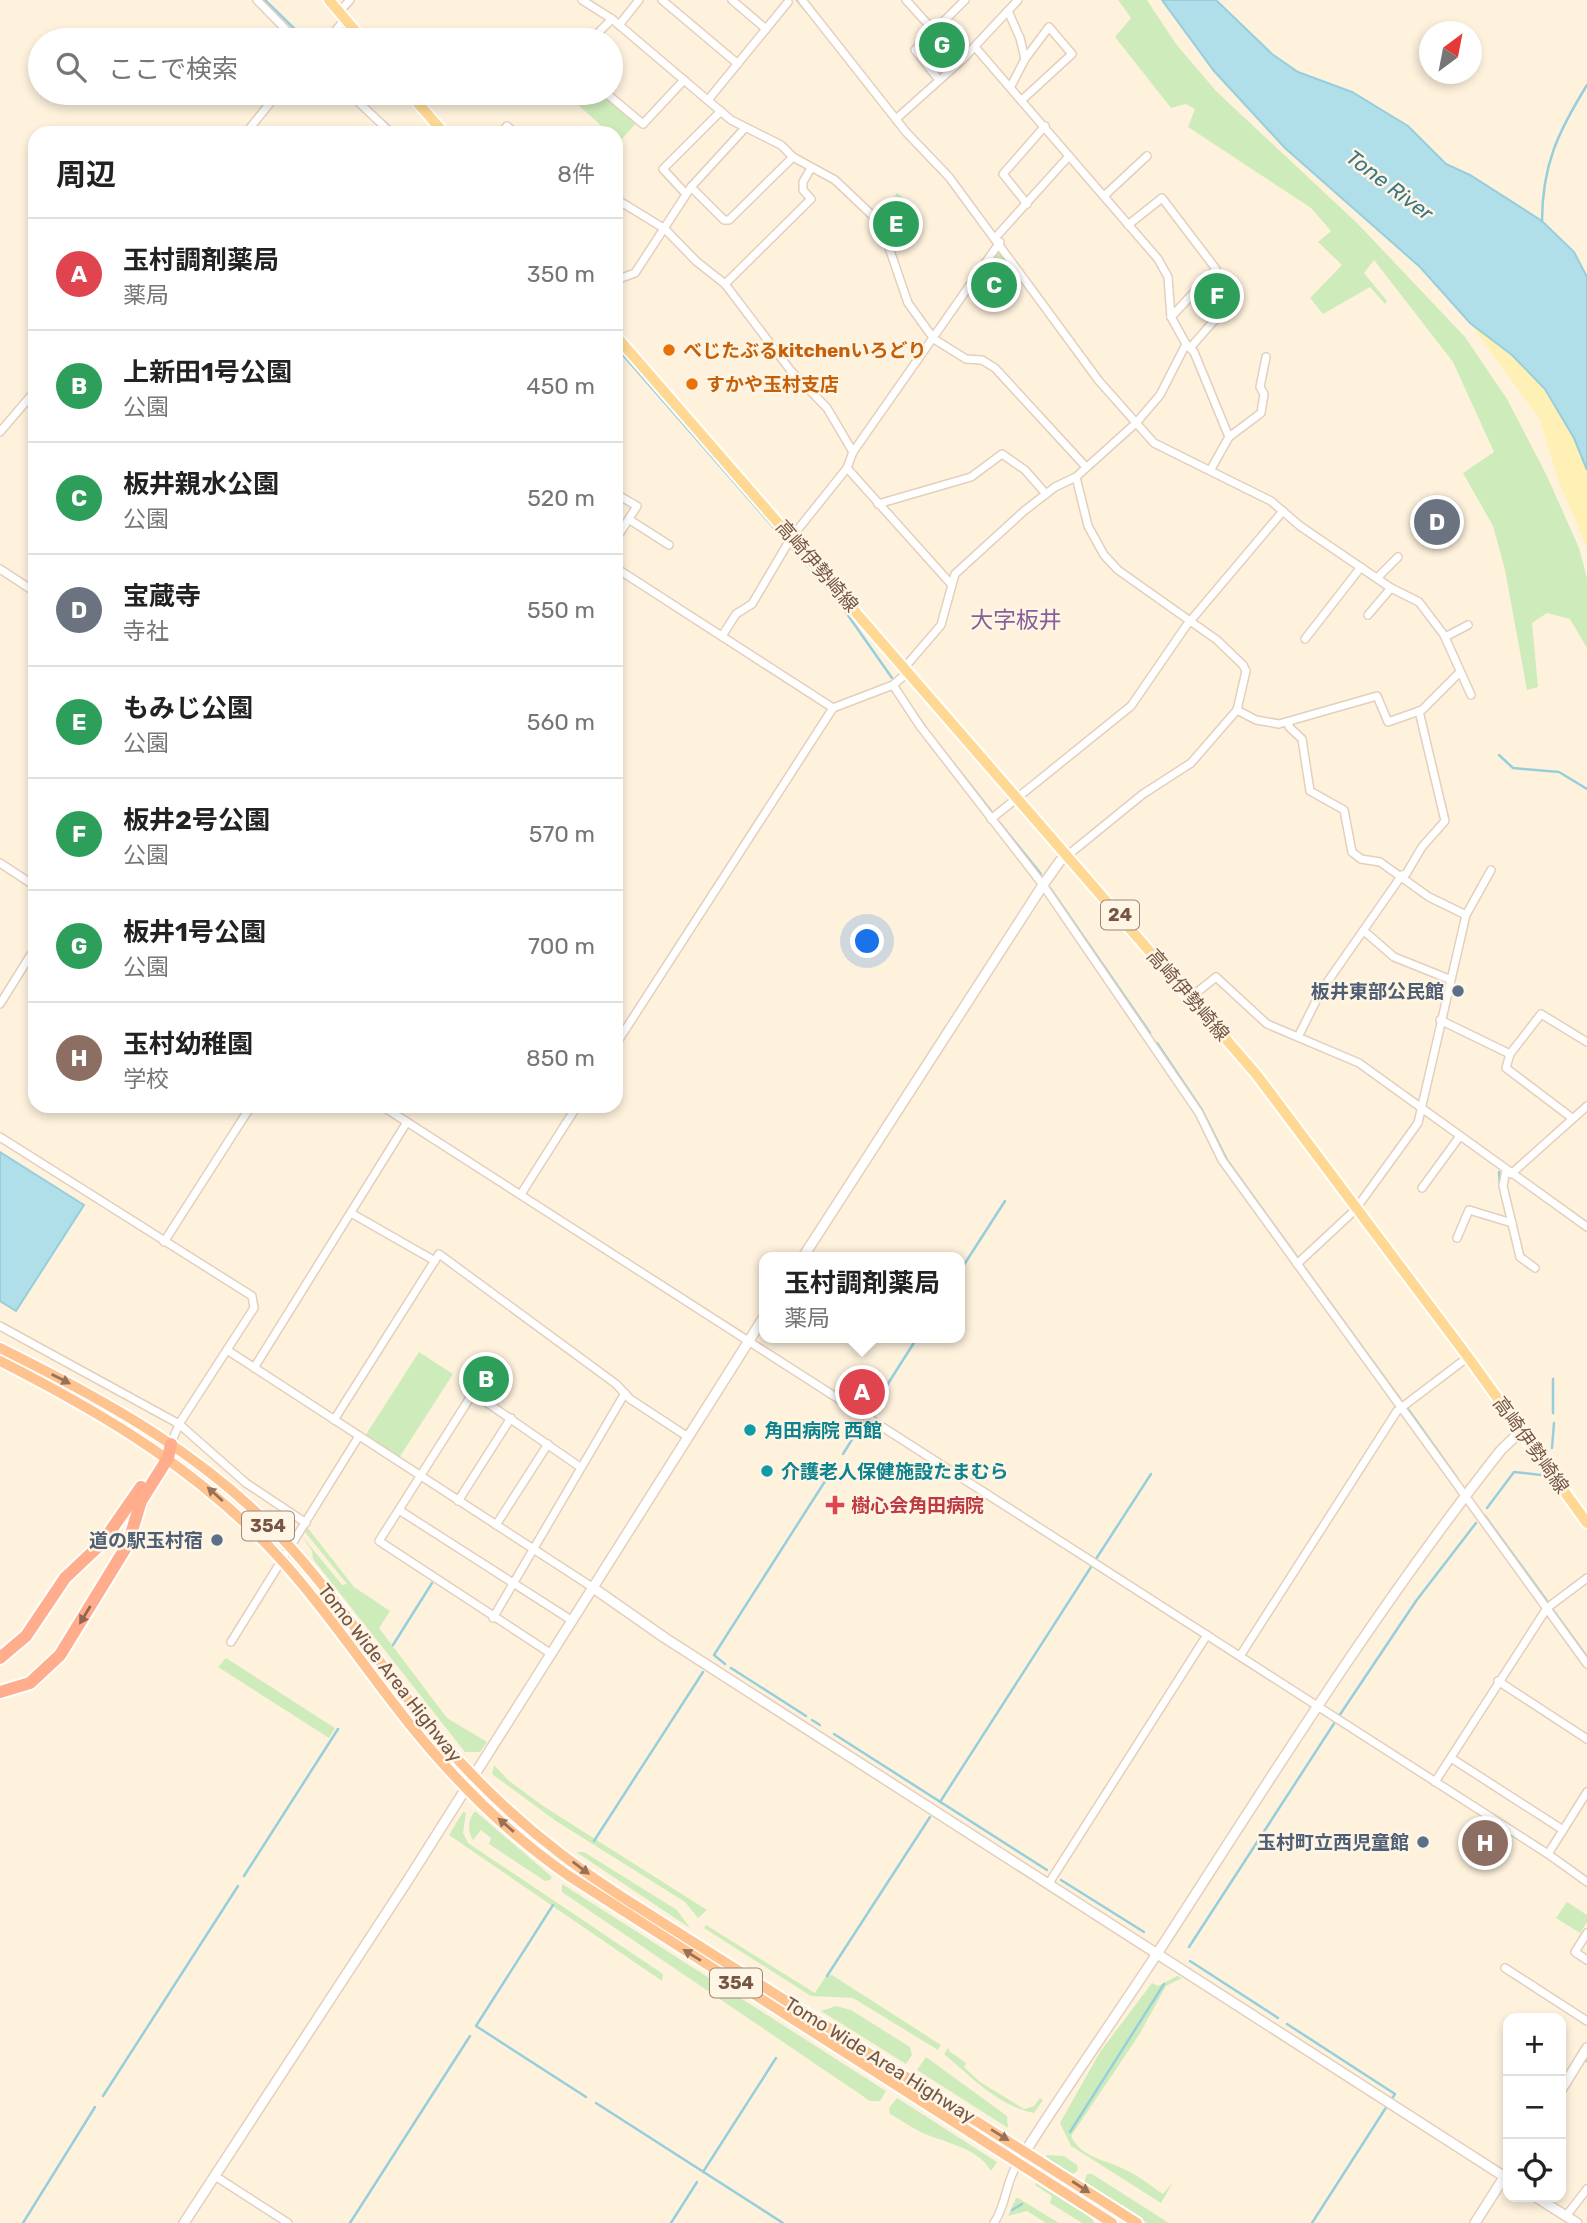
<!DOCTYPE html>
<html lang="ja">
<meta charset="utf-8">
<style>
:root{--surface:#fff;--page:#f6f6f6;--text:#222;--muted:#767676;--line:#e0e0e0;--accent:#f46436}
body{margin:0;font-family:Rubik,"Noto Sans JP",sans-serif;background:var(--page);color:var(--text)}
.controls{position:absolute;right:21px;bottom:21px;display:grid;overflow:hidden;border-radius:14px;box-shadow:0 4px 10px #0003}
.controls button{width:63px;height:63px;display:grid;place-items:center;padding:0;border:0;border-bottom:2px solid var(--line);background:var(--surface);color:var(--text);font:35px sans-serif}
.compass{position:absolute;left:1419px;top:21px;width:63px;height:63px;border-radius:50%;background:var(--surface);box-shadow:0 4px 10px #0003;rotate:32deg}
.you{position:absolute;left:868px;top:942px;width:24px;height:24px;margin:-18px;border:5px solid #fff;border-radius:50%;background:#1a73e8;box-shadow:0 0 0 10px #1a73e833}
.badge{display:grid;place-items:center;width:46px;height:46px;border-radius:50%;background:var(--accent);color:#fff;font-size:23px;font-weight:700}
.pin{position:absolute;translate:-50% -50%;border:4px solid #fff;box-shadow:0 2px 7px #0006}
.popup{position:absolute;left:759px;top:1252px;width:206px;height:91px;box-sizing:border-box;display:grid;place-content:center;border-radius:14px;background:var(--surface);filter:drop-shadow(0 2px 5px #0005);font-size:23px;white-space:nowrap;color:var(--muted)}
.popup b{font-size:26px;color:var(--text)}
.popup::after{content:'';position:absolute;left:50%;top:100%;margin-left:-14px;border:14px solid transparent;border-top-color:var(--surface)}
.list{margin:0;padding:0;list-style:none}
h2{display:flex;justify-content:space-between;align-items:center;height:91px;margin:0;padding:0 28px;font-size:30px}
h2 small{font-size:23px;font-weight:400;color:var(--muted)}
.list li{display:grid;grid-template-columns:46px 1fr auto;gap:21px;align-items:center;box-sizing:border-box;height:112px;padding:0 28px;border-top:2px solid var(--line)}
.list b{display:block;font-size:26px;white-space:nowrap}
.list p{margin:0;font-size:23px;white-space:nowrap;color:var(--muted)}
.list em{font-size:23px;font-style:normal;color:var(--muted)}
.icon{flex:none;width:38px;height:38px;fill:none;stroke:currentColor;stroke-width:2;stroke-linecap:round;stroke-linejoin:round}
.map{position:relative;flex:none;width:1587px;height:2223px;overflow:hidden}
.search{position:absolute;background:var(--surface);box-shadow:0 4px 10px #0003;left:28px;top:28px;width:595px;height:77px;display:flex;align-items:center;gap:18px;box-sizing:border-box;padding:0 24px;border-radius:38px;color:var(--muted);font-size:26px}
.panel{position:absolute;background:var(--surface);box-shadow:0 4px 10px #0003;left:28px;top:126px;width:595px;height:987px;border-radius:21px}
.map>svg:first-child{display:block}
</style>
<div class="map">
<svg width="1587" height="2223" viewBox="0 0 1587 2223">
<rect width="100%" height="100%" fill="#fef2dd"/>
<!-- green -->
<g fill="#ceecbb">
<path d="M1118,0H1147L1176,44L1216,91L1358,224L1465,337L1507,399L1547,476L1579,548L1587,578V648L1570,619L1547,613L1532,623L1538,687L1527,690L1505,570L1493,526L1463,473L1494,452L1453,362L1374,260L1364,273L1387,301L1385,304L1370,287L1323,314L1310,298L1342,265L1318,242L1331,231L1311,208L1188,127L1195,109L1186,104L1171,108L1115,37L1131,18Z"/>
<path d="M565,93H603L637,122L621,140L616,133L606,130Z"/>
<path d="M897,193L919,210L893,246L880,216Z"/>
<path d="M998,251L1021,277L993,311L968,294Z"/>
<path d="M1212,281L1234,300L1223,312L1201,292Z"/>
<path d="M419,1352L453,1374L399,1458L365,1436Z"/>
<path d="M307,1527L354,1587L390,1611L379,1628L447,1718L487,1742L480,1752H465L313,1559L312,1551L302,1536L342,1585L347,1584L305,1532Z"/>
<path d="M226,1658L335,1728L329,1738L218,1667Z"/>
<path d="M494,1765L508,1780L543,1806L707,1910L698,1918L685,1902L556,1821L492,1774Z"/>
<path d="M475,1811L552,1877L550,1880L545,1881L489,1844L491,1838L481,1830L473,1840C467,1832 468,1819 475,1811Z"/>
<path d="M463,1812L466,1813L463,1833L468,1843L663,1974L662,1981L449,1835Z"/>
<path d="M576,1852H584L677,1910L690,1928Z"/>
<path d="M562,1884L886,2091L880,2101H870L562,1892Z"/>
<path d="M1567,1902L1587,1915V1922L1580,1933L1556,1918Z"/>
<path d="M706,1925L815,1993L826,1976L832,1975L941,2045L938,2050L853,1998L811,1996L704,1928Z"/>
<path d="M1177,1976L1182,1978L1166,1986L1139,2035L1071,2136C1081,2158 1107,2160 1126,2170C1139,2176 1151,2186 1163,2194L1173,2182L1161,2203L1071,2146L1060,2123L1100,2052L1152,1983L1158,1986Z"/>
<path d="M836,2006L851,2010L910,2047L912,2055L906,2064L821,2011Z"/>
<path d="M949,2047V2051L966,2063L964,2067L980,2082L1024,2109L1034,2106L1040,2098L1043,2100L1034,2113C1000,2107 970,2076 944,2054Z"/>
<path d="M926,2057L1007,2116L1008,2128L917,2070Z"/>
<path d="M897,2098L997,2162L991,2171C977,2146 942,2143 919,2131C909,2126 899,2119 890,2114L889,2108Z"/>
<path d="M1047,2155L1064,2156L1077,2165L1078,2170L1072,2175L1045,2158Z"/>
<path d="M1087,2174H1092L1169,2223H1147L1084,2183Z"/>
<path d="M1037,2181L1092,2216L1094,2223H1082L1050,2203L1052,2196L1035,2185Z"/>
<path d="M1016,2198H1018L1059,2223H1046L1027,2211L1008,2216Z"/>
</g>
<!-- sand -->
<path fill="#fff0b6" d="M1470,323L1512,355L1545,389L1574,438L1587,470V547L1558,480L1540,420Z"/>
<!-- water -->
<g fill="#b0dfe9" stroke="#96cfdb" stroke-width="2">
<path d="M1162,0H1216L1272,54L1298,72L1352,92L1408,126L1446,164L1470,175L1542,221L1574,252L1587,277V470L1574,438L1545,389L1512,355L1470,323L1420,267L1285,148L1214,71Z"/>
<path d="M0,1152L84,1205L16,1311L0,1301Z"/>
</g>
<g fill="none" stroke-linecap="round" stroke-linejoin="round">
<!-- stream -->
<g stroke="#96cfdb" stroke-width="2.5">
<path d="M265,0L306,40"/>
<path d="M797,0L806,11"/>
<path d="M862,82L871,93"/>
<path d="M379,117L397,133"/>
<path d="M1542,222C1542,165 1558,132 1587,85"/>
<path d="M616,347L838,601L892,678"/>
<path d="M914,711L926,728"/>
<path d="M939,745L991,811"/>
<path d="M1499,755L1513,768L1559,772L1587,789"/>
<path d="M999,822L1041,874"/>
<path d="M1050,888L1150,1033"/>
<path d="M1157,1043L1202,1110L1227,1160L1297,1257"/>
<path d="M1408,1094L1418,1101"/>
<path d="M1499,1172L1500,1186"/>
<path d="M1304,1267L1400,1399"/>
<path d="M960,1271L1005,1201"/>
<path d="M1408,1409L1457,1478"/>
<path d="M1553,1413V1379"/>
<path d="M868,1415L917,1338"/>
<path d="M1552,1448L1554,1423"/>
<path d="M843,1454L864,1420"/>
<path d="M1487,1508L1514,1472L1541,1475"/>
<path d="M1485,1516L1547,1601"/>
<path d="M1096,1559L1151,1474"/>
<path d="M1553,1610L1587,1657"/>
<path d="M393,1645L432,1583"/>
<path d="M725,1664L714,1655L836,1464"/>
<path d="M731,1668L806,1716"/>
<path d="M1339,1716L1416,1601L1476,1523"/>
<path d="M812,1720L820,1725"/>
<path d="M834,1734L1047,1870"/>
<path d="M940,1802L1091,1567"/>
<path d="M594,1841L703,1672"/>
<path d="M244,1876L338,1729"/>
<path d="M1061,1880L1144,1932"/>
<path d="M553,1905L476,2026L586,2097"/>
<path d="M1189,1947L1335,1722"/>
<path d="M1190,1961L1278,2018"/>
<path d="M827,1976L930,1817"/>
<path d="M1287,2024L1395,2094L1391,2100"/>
<path d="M1587,2057V2061"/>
<path d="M103,2096L238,1886"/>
<path d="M596,2103L783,2223"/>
<path d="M1070,2132L1164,1984"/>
<path d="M703,2172L776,2058"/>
<path d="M1012,2210L1022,2204"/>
<path d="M23,2223L95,2107"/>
<path d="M350,2223L470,2036"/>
<path d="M671,2223L697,2182"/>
<path d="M1312,2223L1387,2106"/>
</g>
<!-- minor casing -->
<g stroke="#e4cfbc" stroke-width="10">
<g id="minor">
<path d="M257,0L296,40"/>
<path d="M582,0L612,19L731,120L781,145L793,157L835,180L874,217L884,233L908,303L934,339L966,359L982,360L995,368L1086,467"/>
<path d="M662,0L738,64"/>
<path d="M732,0L766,29"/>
<path d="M802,0L906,132L949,177L1099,381L1154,443L1271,501L1300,526L1391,588L1419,602L1444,635L1471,695"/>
<path d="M906,0L934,31"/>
<path d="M1008,11L1020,38L1025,59"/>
<path d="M339,12L350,0"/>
<path d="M619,25L639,0"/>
<path d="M328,40L345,19"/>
<path d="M591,40L612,19"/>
<path d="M975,47L1069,156"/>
<path d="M939,80L915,50L965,0"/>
<path d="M1011,86L1025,59L1049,27L1072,54L1023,99"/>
<path d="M349,93L391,133"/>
<path d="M606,93L643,124L684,80"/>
<path d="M708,100L788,2"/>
<path d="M896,119L962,60L1018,0"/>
<path d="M246,133L278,93"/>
<path d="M501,133L507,126L515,133"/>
<path d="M691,187L724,220H729L793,157"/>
<path d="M686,194L663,169L721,111"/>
<path d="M1104,196L1147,156"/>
<path d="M616,199L665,229L696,261L725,284L791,371L827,408L853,452"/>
<path d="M1027,204L1003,174L1045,126"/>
<path d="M1128,225L1162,198L1216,269L1171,317"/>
<path d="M616,280L635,273L691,187L745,128"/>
<path d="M725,284L811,199L803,190V182L811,168"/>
<path d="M1186,344L1194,352L1229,437"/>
<path d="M1190,348L1219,315"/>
<path d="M0,432L35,391"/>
<path d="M847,468L951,584"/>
<path d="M1211,469L1229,437L1261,413L1264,394L1260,387L1266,357"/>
<path d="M616,494L637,506L616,539"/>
<path d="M878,504L971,477L1002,454L1025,470L1046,494"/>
<path d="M630,520L669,545"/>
<path d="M616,568L833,708"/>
<path d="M0,569L35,592"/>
<path d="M1377,578L1398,557"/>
<path d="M1368,615L1391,588"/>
<path d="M722,636L736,614L752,604L791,538L847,468L853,452L1000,242"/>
<path d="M1445,637L1468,625"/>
<path d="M1305,639L1361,567"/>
<path d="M905,667L941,625L955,574L1024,511L1055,487L1076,477L1136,423L1160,395L1186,344L1171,317L1168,277L1158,259L1069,156L996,237"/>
<path d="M893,685L920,726L1043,885L1199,1113L1222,1160L1587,1664"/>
<path d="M1237,710L1256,720L1279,724L1377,696L1388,722L1422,710L1460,672"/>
<path d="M1289,722V727L1302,739L1310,791L1344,810L1352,852L1361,859L1380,862L1429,897L1466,915"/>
<path d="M991,819L1131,706L1186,626L1283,511"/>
<path d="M1068,855L1143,794L1191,763L1237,710L1246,671L1243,665L1217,640L1118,570L1104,555L1088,526L1076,477"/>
<path d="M0,863L35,886"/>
<path d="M1364,931L1394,957L1449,979"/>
<path d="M1191,997L1216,977L1267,1024L1359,1063L1587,1227"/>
<path d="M0,1004L35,948"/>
<path d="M1440,1020L1510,1054"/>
<path d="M1298,1037L1321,991L1402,875L1406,874L1422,847L1445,821L1419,711"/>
<path d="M616,1044L833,708L893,685L909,671"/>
<path d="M382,1106L1548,1854L1587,1882"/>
<path d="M1572,1118L1506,1068L1510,1054L1541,1014L1587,1042"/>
<path d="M0,1137L252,1296L254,1308L179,1424L171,1444"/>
<path d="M1506,1170L1503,1186L1520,1257L1535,1268"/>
<path d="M1511,1174L1587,1106"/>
<path d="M1422,1188L1460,1136"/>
<path d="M521,1194L577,1106"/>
<path d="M351,1213L435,1261"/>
<path d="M1457,1238L1469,1210L1512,1223"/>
<path d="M164,1242L251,1106"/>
<path d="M1297,1264L1355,1210L1418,1123L1466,915L1491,870"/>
<path d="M0,1326L179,1424L246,1483L306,1523"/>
<path d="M227,1350L592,1587"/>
<path d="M254,1368L407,1122"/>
<path d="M334,1420L439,1254L616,1384L630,1399L688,1437"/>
<path d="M458,1501L511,1418"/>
<path d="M399,1510L571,1620"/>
<path d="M496,1525L548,1444"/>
<path d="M493,1618L625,1393"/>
<path d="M231,1642L359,1436"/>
<path d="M550,1653L379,1541L473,1393L580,1467"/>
<path d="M1240,1656L1397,1411L1468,1357"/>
<path d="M1498,1681L1587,1739"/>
<path d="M1451,1758L1563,1830"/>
<path d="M1435,1782L1547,1608L1587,1578"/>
<path d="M1548,1854L1587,1792"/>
<path d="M1049,1883L1207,1635"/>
<path d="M1587,1933L1575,1952L1587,1960"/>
<path d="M1505,1968L1587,2021"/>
<path d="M215,2176L288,2223"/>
<path d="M1566,2216L1587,2189"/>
<path d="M994,2223C1007,2204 1005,2182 1018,2163"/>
</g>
</g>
<!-- tertiary casing -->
<g stroke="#e4cfbc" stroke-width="12">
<g id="tertiary">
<path d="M803,1257L1043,885L1060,861L1068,855"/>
<path d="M592,1587L665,1638L1508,2179"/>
<path d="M1561,2090L1587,2048"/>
<path d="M1018,2163C1065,2088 1116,2017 1164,1943C1272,1776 1377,1607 1501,1450L1521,1431"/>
<path d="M1536,2197L1577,2223"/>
<path d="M184,2223L408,1880L764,1317"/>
<path d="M1475,2223L1508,2171"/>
</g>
</g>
<!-- primary casing -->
<g stroke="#fff" stroke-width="14">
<g id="primary">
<path d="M329,0L363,40"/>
<path d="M409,93L444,133"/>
<path d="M616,336L1256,1074L1468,1357L1587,1523"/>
</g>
</g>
<!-- trunk casing -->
<g stroke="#fff" stroke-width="14">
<g id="trunk">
<path d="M0,1348C107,1401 211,1458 291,1548C345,1608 387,1676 438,1737C490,1799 554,1853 622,1897L1137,2223"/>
<path d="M0,1361C106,1415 204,1473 284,1563C329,1613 366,1670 408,1722C455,1781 508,1834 569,1876L1112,2223"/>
</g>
</g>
<!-- motorway casing -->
<g stroke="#fff" stroke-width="16">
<g id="motorway">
<path d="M0,1658L26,1636L65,1578L102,1543L141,1487"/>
<path d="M0,1692L30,1683L60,1655L128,1544L141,1501L168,1458L171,1444"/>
</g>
</g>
<!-- minor -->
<use href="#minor" stroke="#fff" stroke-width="7"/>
<!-- tertiary -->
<use href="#tertiary" stroke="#fff" stroke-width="9"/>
<!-- primary -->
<use href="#primary" stroke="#ffd993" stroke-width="10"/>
<!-- trunk -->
<use href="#trunk" stroke="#ffc390" stroke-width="10"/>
<!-- motorway -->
<use href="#motorway" stroke="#ffad8d" stroke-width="12"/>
</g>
<!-- one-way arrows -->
<defs><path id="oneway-solid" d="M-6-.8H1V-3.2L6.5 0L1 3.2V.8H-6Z" transform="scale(1.75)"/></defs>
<g fill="#987157">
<use href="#oneway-solid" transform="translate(61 1379) rotate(27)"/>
<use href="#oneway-solid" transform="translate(215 1494) rotate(-138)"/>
<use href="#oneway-solid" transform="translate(506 1825) rotate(-139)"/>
<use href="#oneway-solid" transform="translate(581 1868) rotate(37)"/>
<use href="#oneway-solid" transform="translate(692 1955) rotate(-148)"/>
<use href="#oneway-solid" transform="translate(1000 2135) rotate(32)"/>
<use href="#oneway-solid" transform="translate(1081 2187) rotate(33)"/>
</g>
<use fill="#916753" href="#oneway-solid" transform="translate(85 1615) rotate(121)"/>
<!-- markers -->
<g fill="#e8710a" stroke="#fff5e5" stroke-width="2.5">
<circle cx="669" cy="350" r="7"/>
<circle cx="692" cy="384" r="7"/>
</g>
<g fill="#5c6f8a" stroke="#fff5e5" stroke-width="2.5">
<circle cx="1458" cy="991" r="7"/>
<circle cx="217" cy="1540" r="7"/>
<circle cx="1423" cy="1842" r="7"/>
</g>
<g fill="#0f9aa8" stroke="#fff5e5" stroke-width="2.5">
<circle cx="750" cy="1430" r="7"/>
<circle cx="767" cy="1471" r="7"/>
</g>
<path fill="#e0444e" stroke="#fff5e5" stroke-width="2.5" d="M831.5 1494.5h7v7h7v7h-7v7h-7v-7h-7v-7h7z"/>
<g text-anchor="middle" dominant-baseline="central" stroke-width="5" stroke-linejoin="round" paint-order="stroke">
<!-- shield labels -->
<g fill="#fff5e5" stroke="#9e8674" stroke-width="2">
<rect x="1101" y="900.5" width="38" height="29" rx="5"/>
<rect x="242" y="1511.5" width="52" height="29" rx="5"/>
<rect x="710" y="1968.5" width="52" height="29" rx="5"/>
</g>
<g font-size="18" font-weight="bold" fill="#755644">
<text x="1120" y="915">24</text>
<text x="268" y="1526">354</text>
<text x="736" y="1983">354</text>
</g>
<!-- food labels -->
<g font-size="19" font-weight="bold" fill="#c56008" stroke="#fff5e5" text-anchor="start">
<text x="683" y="350">べじたぶるkitchenいろどり</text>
<text x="706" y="384">すかや玉村支店</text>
</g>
<!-- street labels -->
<g font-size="19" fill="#755644" stroke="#fff5e5">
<text transform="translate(817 566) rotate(49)">高崎伊勢崎線</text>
<text transform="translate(1188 995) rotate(49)">高崎伊勢崎線</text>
<text transform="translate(1531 1445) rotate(54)">高崎伊勢崎線</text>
<text transform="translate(390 1673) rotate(52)">Tomo Wide Area Highway</text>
<text transform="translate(880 2060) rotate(32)">Tomo Wide Area Highway</text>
</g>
<!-- service labels -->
<g font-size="19" font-weight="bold" fill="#4e5e75" stroke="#fff5e5" text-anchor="end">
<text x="1444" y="991">板井東部公民館</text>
<text x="203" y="1540">道の駅玉村宿</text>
<text x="1409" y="1842">玉村町立西児童館</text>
</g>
<!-- culture labels -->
<g font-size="19" font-weight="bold" fill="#0d838f" stroke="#fff5e5" text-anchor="start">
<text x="764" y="1430">角田病院 西館</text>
<text x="781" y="1471">介護老人保健施設たまむら</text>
</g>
<!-- health labels -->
<g font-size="19" font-weight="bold" fill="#be3a42" stroke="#fff5e5" text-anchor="start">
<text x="851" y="1505">樹心会角田病院</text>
</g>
<!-- water labels -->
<g font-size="21" font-style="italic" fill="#397784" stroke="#fff5e5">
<text transform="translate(1390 185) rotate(37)">Tone River</text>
</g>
<!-- quarter labels -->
<g font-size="23" fill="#875e9a" stroke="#fff5e5">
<text x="1016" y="620">大字板井</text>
</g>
</g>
</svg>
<div class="controls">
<button>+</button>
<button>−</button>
<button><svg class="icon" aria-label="locate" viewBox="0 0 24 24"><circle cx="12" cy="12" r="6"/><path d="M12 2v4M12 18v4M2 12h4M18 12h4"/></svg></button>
</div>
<svg class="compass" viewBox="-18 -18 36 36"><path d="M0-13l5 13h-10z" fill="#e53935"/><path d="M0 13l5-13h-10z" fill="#767676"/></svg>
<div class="you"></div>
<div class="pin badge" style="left:862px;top:1392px;background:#e0444e">A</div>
<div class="popup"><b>玉村調剤薬局</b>薬局</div>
<div class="pin badge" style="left:486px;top:1379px;background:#2e9e5b">B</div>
<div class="pin badge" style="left:994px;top:285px;background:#2e9e5b">C</div>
<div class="pin badge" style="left:1437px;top:522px;background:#6b7280">D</div>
<div class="pin badge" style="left:896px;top:224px;background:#2e9e5b">E</div>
<div class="pin badge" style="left:1217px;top:296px;background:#2e9e5b">F</div>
<div class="pin badge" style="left:942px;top:45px;background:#2e9e5b">G</div>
<div class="pin badge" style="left:1485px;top:1843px;background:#8d6e63">H</div>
<div class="search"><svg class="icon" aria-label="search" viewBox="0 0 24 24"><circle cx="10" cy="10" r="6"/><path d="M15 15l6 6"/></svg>ここで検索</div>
<section class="panel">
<h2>周辺<small>8件</small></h2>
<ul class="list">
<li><span class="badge" style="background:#e0444e">A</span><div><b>玉村調剤薬局</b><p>薬局</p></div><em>350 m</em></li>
<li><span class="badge" style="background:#2e9e5b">B</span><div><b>上新田1号公園</b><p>公園</p></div><em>450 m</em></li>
<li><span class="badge" style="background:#2e9e5b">C</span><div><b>板井親水公園</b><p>公園</p></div><em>520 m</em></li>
<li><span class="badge" style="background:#6b7280">D</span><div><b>宝蔵寺</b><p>寺社</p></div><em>550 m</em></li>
<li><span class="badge" style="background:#2e9e5b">E</span><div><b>もみじ公園</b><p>公園</p></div><em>560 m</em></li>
<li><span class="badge" style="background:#2e9e5b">F</span><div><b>板井2号公園</b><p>公園</p></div><em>570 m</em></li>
<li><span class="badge" style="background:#2e9e5b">G</span><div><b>板井1号公園</b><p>公園</p></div><em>700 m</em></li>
<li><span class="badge" style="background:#8d6e63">H</span><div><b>玉村幼稚園</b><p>学校</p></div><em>850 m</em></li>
</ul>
</section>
</div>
